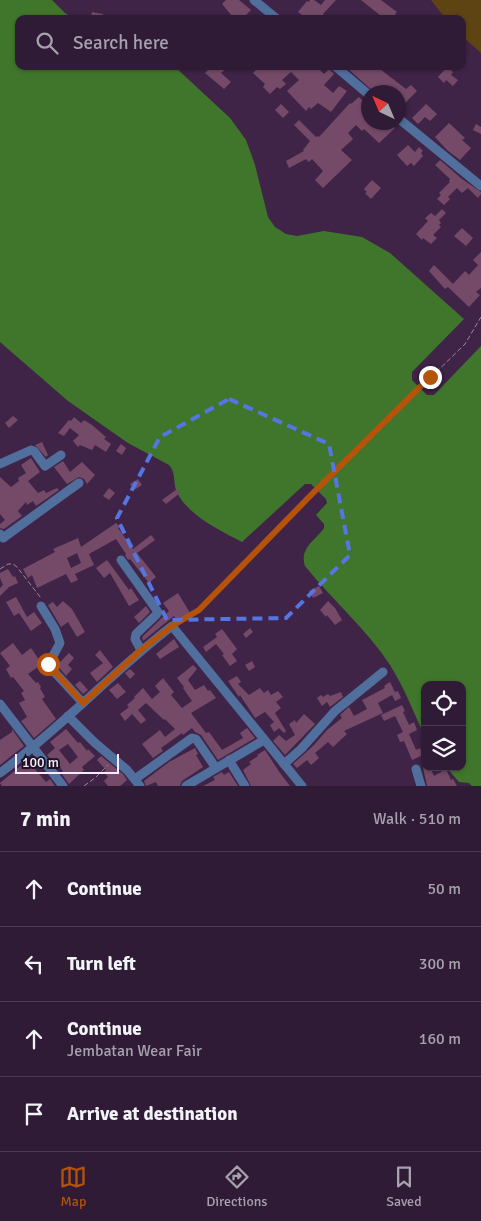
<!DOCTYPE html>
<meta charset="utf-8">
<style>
:root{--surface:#2f1b36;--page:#3b2842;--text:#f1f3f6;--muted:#a7a1ad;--line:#4a3951;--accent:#b45309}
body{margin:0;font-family:Signika,sans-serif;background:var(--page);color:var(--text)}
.controls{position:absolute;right:15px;bottom:15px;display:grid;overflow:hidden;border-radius:10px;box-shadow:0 1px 4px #0004}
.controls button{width:45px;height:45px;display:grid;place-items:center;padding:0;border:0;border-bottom:1px solid var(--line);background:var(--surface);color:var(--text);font:25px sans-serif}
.compass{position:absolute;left:361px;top:85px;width:45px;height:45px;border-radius:50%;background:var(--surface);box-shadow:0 1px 4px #0004;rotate:316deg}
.scale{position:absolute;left:15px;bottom:12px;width:104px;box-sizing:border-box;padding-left:5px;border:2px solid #f9ebfe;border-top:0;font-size:14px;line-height:18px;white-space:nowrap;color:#f9ebfe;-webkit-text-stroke:4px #1f1323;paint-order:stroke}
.stop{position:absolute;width:15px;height:15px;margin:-11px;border:4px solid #b45309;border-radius:50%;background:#fff}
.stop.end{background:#b45309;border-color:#fff;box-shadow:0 1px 5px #0008}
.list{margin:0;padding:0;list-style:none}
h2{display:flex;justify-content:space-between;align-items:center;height:65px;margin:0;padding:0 20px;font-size:21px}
h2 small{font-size:16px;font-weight:400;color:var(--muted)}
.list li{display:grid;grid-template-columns:32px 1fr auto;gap:15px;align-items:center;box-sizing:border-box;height:75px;padding:0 20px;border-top:1px solid var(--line)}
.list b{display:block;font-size:19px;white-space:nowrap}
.list p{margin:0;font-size:16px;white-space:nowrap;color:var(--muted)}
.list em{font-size:16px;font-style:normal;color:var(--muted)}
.icon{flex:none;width:28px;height:28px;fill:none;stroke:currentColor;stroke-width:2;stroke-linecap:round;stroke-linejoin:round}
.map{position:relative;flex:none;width:481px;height:786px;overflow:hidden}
.search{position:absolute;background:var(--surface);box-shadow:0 1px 4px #0004;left:15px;right:15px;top:15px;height:55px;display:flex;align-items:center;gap:12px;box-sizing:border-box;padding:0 18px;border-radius:10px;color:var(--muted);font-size:19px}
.sheet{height:365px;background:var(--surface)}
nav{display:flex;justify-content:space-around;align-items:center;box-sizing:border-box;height:70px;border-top:1px solid var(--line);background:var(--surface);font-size:14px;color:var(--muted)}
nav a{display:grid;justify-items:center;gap:2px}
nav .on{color:var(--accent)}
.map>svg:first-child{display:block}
</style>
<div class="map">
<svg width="481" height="786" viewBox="0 0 481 786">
<rect width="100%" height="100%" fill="#3f2448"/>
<!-- green -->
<path fill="#5f4413" d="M431,0H481V53L462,36V19H446Z"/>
<!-- water -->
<path fill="#40762c" d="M0,0H52L65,13L75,19H19V66H174L230,118L246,140L255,165L268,217L275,227L286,234L297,236L324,231L362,237L390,253L464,319L412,372V380L427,395H434L481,346V786H472L469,783L459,782L446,767H462V685H425V737C414,713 404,687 390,665C366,628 332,600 305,566C299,548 316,540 324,528V524L316,515L327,503L326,499L311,484H305L242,542C221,531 185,514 176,490C173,481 176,473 169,465L128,443L68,401L0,342Z"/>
<!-- building -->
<g fill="#744a68" fill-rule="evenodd">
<path d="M226,0H239L251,10L242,19H229L232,16L222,4Z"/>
<path d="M310,0H314L321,5L325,0H336L323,14L327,19H307L298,12L307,1L309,2Z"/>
<path d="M361,0H381L397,12L395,14L401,19H379L381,16Z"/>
<path d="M92,12L103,14L102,19H91Z"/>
<path d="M212,66H229L221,73L231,82L224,89L205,73Z"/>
<path d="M254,66H316L324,74L329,69L334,74L324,85L333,93L339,86L347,91L331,112L318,103L311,109L309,107L306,111L287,91L299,80L291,72L282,80L286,84L280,89L277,87L270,94L263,87L265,84L253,73L257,69Z"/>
<path d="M347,66H376L406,89L411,85L417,91L405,103L398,96V92H374L346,67Z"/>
<path d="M447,67L453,72L451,75L458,80L453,86L446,80L444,83L438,77Z"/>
<path d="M359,97L368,106V122H389L395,128L379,143L364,129L362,131L356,125L348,133L353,139L341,150L352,160L323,188L315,180L323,171L312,159L309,162L306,159L289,168L286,161L304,151L303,150L310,141L294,125L299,120L316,137L318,136L319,137L350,103L351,104Z"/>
<path d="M281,104L289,112L283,118L275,110Z"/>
<path d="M426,104L437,114L430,121L425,117L418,124L412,118Z"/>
<path d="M449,123L465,138L462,140L471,148L460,160L447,150L435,137Z"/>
<path d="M476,124L481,127V134L473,130Z"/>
<path d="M408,145L415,152L419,147L423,151L421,153L423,156L414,166L411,163L407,166L397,155Z"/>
<path d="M440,160L462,179L481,192V194L478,198L468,188L462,193L457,188L448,197L450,199L444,205L437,199L441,195L439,193L450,182L449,181L450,179L435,165Z"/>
<path d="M372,180L381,188L371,199L365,193L367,192L364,189Z"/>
<path d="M442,209L446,213L439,220L441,223L439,225L441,227L433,235L437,238L431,244L423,238L422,240L416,234L428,221L425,218L431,213L435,216Z"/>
<path d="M462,228L473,238L466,246L454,236Z"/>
<path d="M481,252V288L476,292L480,295L469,307L448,287L445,289L429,271L434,265L453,284L465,271L469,275L478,265L473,260Z"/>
<path d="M13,416L18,420L9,428L5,423Z"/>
<path d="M74,417L81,423L84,420L92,425L106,437L104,439L111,444L106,452L95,445L92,450L80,445L78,447L73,441L79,435L70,428L64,436L58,433L69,420L71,421Z"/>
<path d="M42,442L48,455L46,457L35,445Z"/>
<path d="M121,444L126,448L122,455L116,451Z"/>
<path d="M31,458L40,472L28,481L38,493L44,490L46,493L57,488L59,490L36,506L33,501L27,505L26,502L18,511L22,516L4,529L0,528V524L5,520L0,514V477L11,487L19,481L18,478L26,473L21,465Z"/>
<path d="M63,461L70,472L82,462L95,475L87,484L84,479L79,477L67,484L54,467Z"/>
<path d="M138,479L142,485L134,490L130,484Z"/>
<path d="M109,488L115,493L109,500L103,496Z"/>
<path d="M177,489L180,493L166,504L162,500Z"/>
<path d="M116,523L120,527L118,528L133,549L151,535L155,540L137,553L156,577L149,583L130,559L128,560L125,555L126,554L116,539L89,554L94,565L75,574L78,580L71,583L66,574L37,588L32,575L28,578L23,569L55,552L53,549L78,538L81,547ZM77,553L81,563L71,568L67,558Z"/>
<path d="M107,560L129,590L131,588L139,600L129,606L110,573L104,578L96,568Z"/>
<path d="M8,569L13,577L15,576L18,583L9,587L0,596V588L3,585L0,578V573Z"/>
<path d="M319,586L323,593L313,598L309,591Z"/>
<path d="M178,593L190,613L178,622L174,616L143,641L142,637L169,611L163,603Z"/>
<path d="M16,597L27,617L34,612L42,623L31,631L19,613L14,616L6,602Z"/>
<path d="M63,601L72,609L85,632L77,637L68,622L61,627L48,605L53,602L57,607Z"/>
<path d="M328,601L335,608L342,620L335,625L327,615L326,617L320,610Z"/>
<path d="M146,606L150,612L139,623L134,617Z"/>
<path d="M250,628L253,632L246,638L243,634Z"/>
<path d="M222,629L237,649L232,654L237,661L230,666L222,655L224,654L216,644L206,652L203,647L217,637L215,634Z"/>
<path d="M174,639L179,647L160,659L156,654Z"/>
<path d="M13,643L22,655L31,648L42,664L28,674L36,683L38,682L41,687L40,688L45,697L42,699L56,719L34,738L21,721L27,717L19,703L25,700L21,693L24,691L13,677L11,678L6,669L10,666L0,653Z"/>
<path d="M100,650L113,667L97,682L90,673L103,663L95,655Z"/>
<path d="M69,653L74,658L68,665L72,669L66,676L56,664L57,663L58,664Z"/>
<path d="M252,661L255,667L249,671L245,665Z"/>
<path d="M193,665L197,669L188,680L195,690L204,685L208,691L210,690L216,698L191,713L206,733L209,732L222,750L243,738L240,733L247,728L255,738L218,760L201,735L195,732L192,728L183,735L182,733L161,748L163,751L153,758L142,744L160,730L165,737L175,729L165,719L164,720L146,703L138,710L146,720L141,724L132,714L125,721L120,714L129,707L127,705L135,698L134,697L143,688L152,699L160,692L155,686L163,678L174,692L171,695L182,708L192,701L183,688L184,687L177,678Z"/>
<path d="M130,669L135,674L130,679L125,673Z"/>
<path d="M237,676L241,682L238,684L249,695L260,688L264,693L268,690L271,695L278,691L283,697L276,702L281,708L275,713L286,731L284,733L279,728L274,732L270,725L274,722L265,712L255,718L240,695L239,697L228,681Z"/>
<path d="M80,681L88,690L83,694L75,685Z"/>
<path d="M390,682L395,692L398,691L401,698L395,701L392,695L378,703L383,713L344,731L347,734L333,747L328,742L315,753L319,758L311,765L307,760L297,768L293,764L314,745L327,730L342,718L340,715L349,707L354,716L367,709L362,700L385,688L384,686Z"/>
<path d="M118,683L126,692L117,699L109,690Z"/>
<path d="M341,692L343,697L330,707L327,702L322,706L317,698L321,695L323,697L328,694L330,696Z"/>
<path d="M402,705L405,711L403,712L409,725L414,722L417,730L409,734L416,750L420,748L423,755L412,760L404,741L400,742L397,735L403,732L395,716L384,721L381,715Z"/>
<path d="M304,714L315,724L285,755L273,741L279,735L286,741L295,735L289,724L295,720L296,723Z"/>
<path d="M12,729L24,746L0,765V740L12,732Z"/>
<path d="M66,729L78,743L80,742L87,751L88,749L95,756L82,767L84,770L69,784L61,773L63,771L54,761L53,762L47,755L55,748L50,742ZM68,744L78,757L70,764L59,750Z"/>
<path d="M195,748L198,754L196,755L203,767L182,781L180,786H158L156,782L146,786L144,781L169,762Z"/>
<path d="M265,750L280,773L290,786H251L243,770L251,764L249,762L258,756L257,755Z"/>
<path d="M101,756L123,774L127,780L120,786H108L104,781L108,777L104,772L106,770L97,760Z"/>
<path d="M34,759L39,764L34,768L46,782L50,779L55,786H2L0,783L24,763L26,766Z"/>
<path d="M423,767H430L434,776L446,769L451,780L453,779L457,786H427Z"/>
<path d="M222,772L224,775L229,772L238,786H203L215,780L213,777Z"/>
</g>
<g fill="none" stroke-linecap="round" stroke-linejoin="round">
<!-- path -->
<g stroke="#9a86a1" stroke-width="1" stroke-dasharray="5 2.5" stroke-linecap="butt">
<path d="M0,569L8,564H13L17,567L41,598"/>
<path d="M178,622L199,610L312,494L465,344L481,317"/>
<path d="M84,786L95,778L108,765"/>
</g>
<!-- minor -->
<g stroke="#506f9d" stroke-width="9">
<path d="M254,0L277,19"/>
<path d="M335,66L368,94"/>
<path d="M398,118L481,186"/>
<path d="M0,464L31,450L34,451L45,466L61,455"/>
<path d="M0,534L3,538L79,483"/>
<path d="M121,560L158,612L156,615L136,634L135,639L141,650"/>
<path d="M41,606L55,629L60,643L48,665L83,703"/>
<path d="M0,704L63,786"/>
<path d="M68,716L94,742L127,770L140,786"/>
<path d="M229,760L245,786"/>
<path d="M284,764L301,749L335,711L383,672"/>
<path d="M416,769L421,786"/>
<path d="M0,773C61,728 112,672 172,626L302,786"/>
<path d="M135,779L192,738L196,739L216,768"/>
<path d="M186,786L264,740"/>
</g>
</g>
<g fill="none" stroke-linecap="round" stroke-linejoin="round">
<!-- route -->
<path stroke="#b45309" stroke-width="6" d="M48,664L83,703L141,650L172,626L199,610L312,494L430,377"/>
</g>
<!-- marked area -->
<path fill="none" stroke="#5475e2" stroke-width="4" stroke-dasharray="10 6" stroke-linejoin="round" d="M229,399L329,444L350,555L286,618L167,620L117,518L160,437Z"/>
</svg>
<div class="controls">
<button><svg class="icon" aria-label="locate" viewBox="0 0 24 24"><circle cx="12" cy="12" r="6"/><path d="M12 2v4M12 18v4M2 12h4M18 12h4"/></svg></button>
<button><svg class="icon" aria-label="layers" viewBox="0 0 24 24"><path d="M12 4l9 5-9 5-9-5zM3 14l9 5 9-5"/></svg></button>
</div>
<svg class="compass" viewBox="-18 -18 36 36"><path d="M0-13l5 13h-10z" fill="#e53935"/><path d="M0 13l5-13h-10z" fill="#a7a1ad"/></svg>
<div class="scale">100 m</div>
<div class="stop" style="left:48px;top:664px"></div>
<div class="stop end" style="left:430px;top:377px"></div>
<div class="search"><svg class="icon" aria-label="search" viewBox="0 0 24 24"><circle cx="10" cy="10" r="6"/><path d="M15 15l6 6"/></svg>Search here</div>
</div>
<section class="sheet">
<h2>7 min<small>Walk · 510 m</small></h2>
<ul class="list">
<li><svg class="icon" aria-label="ahead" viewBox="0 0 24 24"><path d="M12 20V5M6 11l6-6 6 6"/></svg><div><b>Continue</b></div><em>50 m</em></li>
<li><svg class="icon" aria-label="left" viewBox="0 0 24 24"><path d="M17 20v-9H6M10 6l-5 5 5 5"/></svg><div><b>Turn left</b></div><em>300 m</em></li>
<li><svg class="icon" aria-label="ahead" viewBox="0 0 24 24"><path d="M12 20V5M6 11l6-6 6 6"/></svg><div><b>Continue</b><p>Jembatan Wear Fair</p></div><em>160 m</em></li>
<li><svg class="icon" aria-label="arrive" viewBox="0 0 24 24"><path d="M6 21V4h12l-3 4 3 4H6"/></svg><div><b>Arrive at destination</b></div></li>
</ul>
</section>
<nav>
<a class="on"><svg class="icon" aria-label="map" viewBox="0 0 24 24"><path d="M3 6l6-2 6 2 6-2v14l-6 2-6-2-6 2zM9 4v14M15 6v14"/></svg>Map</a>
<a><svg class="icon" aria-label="directions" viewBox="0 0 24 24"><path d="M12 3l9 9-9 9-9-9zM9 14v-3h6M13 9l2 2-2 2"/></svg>Directions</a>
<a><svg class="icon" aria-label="saved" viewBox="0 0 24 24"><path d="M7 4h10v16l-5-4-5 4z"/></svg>Saved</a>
</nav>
